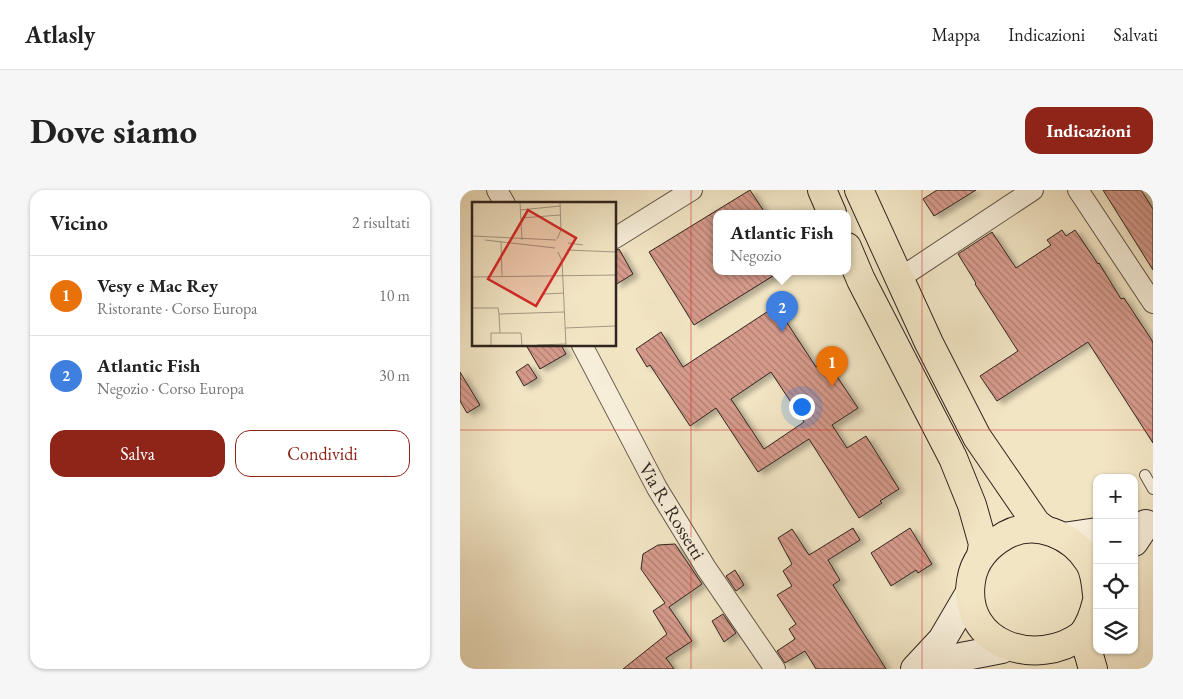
<!DOCTYPE html>
<html lang="it">
<meta charset="utf-8">
<style>
:root{--surface:#fff;--page:#f6f6f6;--text:#222;--muted:#767676;--line:#e0e0e0;--accent:#8f2418}
body{margin:0;font-family:"EB Garamond",serif;background:var(--page);color:var(--text)}
.controls{position:absolute;right:15px;bottom:15px;display:grid;overflow:hidden;border-radius:10px;box-shadow:0 1px 4px #0004}
.controls button{width:45px;height:45px;display:grid;place-items:center;padding:0;border:0;border-bottom:1px solid var(--line);background:var(--surface);color:var(--text);font:25px sans-serif}
.you{position:absolute;left:341px;top:216px;width:18px;height:18px;margin:-12px;border:4px solid #fff;border-radius:50%;background:#1a73e8;box-shadow:0 0 0 8px #1a73e833}
.badge{display:grid;place-items:center;width:32px;height:32px;border-radius:50%;background:var(--accent);color:#fff;font-size:16px;font-weight:700}
.pin{position:absolute;translate:-50% -41px;filter:drop-shadow(0 1px 2px #0008)}
.pin::after{content:'';position:absolute;top:26px;width:18px;height:15px;background:inherit;clip-path:polygon(0 0,100% 0,50% 100%)}
.popup{position:absolute;left:253px;top:20px;width:138px;height:65px;box-sizing:border-box;display:grid;place-content:center;border-radius:10px;background:var(--surface);filter:drop-shadow(0 1px 4px #0005);font-size:16px;white-space:nowrap;color:var(--muted)}
.popup b{font-size:19px;color:var(--text)}
.popup::after{content:'';position:absolute;left:50%;top:100%;margin-left:-10px;border:10px solid transparent;border-top-color:var(--surface)}
.list{margin:0;padding:0;list-style:none}
h2{display:flex;justify-content:space-between;align-items:center;height:65px;margin:0;padding:0 20px;font-size:21px}
h2 small{font-size:16px;font-weight:400;color:var(--muted)}
.list li{display:grid;grid-template-columns:32px 1fr auto;gap:15px;align-items:center;box-sizing:border-box;height:80px;padding:0 20px;border-top:1px solid var(--line)}
.list b{display:block;font-size:19px;white-space:nowrap}
.list p{margin:0;font-size:16px;white-space:nowrap;color:var(--muted)}
.list em{font-size:16px;font-style:normal;color:var(--muted)}
.actions{display:flex;gap:10px;padding:15px 20px}
.actions a{flex:1;padding:11px 0;border:1px solid var(--accent);border-radius:15px;text-align:center;font-size:18px;color:var(--accent)}
.actions .main{background:var(--accent);color:#fff}
.icon{flex:none;width:28px;height:28px;fill:none;stroke:currentColor;stroke-width:2;stroke-linecap:round;stroke-linejoin:round}
.map{position:relative;flex:none;width:693px;height:479px;overflow:hidden;border-radius:15px}
header{display:flex;align-items:center;gap:30px;box-sizing:border-box;height:70px;padding:0 25px;background:var(--surface);border-bottom:1px solid var(--line)}
header strong{font-size:24px}
nav{display:flex;gap:28px;margin-inline-start:auto;font-size:18px}
.intro{display:flex;align-items:center;justify-content:space-between;box-sizing:border-box;height:120px;padding:0 30px}
h1{margin:0;font-size:35px}
.button{padding:12px 22px;border-radius:15px;background:var(--accent);color:#fff;font-size:18px;font-weight:700}
main{display:flex;gap:30px;padding:0 30px}
aside{flex:1;background:var(--surface);border-radius:15px;box-shadow:0 1px 4px #0004}
.map>svg:first-child{display:block}
</style>
<header>
<strong>Atlasly</strong>
<nav><a>Mappa</a><a>Indicazioni</a><a>Salvati</a></nav>
</header>
<div class="intro"><h1>Dove siamo</h1><a class="button">Indicazioni</a></div>
<main>
<aside>
<h2>Vicino<small>2 risultati</small></h2>
<ul class="list">
<li><span class="badge" style="background:#e8710a">1</span><div><b>Vesy e Mac Rey</b><p>Ristorante · Corso Europa</p></div><em>10 m</em></li>
<li><span class="badge" style="background:#3f7fe0">2</span><div><b>Atlantic Fish</b><p>Negozio · Corso Europa</p></div><em>30 m</em></li>
</ul>
<div class="actions"><a class="main">Salva</a><a>Condividi</a></div>
</aside>
<div class="map">
<svg width="693" height="479" viewBox="0 0 693 479">
<defs>
<pattern id="building-back-hatch" width="6" height="6" patternUnits="userSpaceOnUse" patternTransform="scale(1.25)"><rect width="6" height="6" fill="#d69a8b"/><path d="M-1 5l2 2M0 0l6 6M5-1l2 2" fill="none" stroke="#ae7d71"/></pattern>
<filter id="shadow"><feDropShadow dx="5.5" dy="3" stdDeviation="2.5" flood-color="#0004"/></filter>
</defs>
<rect width="100%" height="100%" fill="#f2e5c4"/>
<filter id="stains"><feTurbulence type="fractalNoise" baseFrequency=".004" numOctaves="4"/><feColorMatrix values="0 0 0 0 .2 0 0 0 0 .09 0 0 0 0 .02 0 0 0 .5 -.17"/></filter>
<radialGradient id="worn" r=".72"><stop offset=".6" stop-color="#630" stop-opacity="0"/><stop offset="1" stop-color="#630" stop-opacity=".3"/></radialGradient>
<!-- building -->
<g fill="url(#building-back-hatch)" stroke="#30251f" fill-rule="evenodd" filter="url(#shadow)">
<path d="M290,0L305,23H257V81H321L234,135L189,62Z"/>
<path d="M477,0H516L474,26L463,9Z"/>
<path d="M643,0H681L693,19V80Z"/>
<path d="M602,40L606,46L615,40L638,74L639,73L661,109L664,108L693,152V253L628,152L537,211L520,186L558,161L515,94L516,93L498,64L532,42L556,78L591,55L587,50Z"/>
<path d="M159,59L173,84L155,95V60Z"/>
<path d="M316,116L356,177L366,170L398,218L372,235L387,258L406,246L439,299L420,311L422,313L399,328L349,249L298,282L256,218L230,236L190,175L187,177L176,159L201,142L223,177ZM311,182L344,232L304,259L271,209Z"/>
<path d="M66,155H101L106,164L80,179Z"/>
<path d="M68,174L77,188L64,196L56,182Z"/>
<path d="M0,182L20,215L7,223L0,211Z"/>
<path d="M393,338L400,350L368,370L380,390L373,395L426,479H356L345,461L325,473L317,461L335,449L329,439L336,434L317,405L332,396L323,381L332,374L318,348L332,339L349,365Z"/>
<path d="M450,338L472,374L458,383L456,380L431,396L411,363Z"/>
<path d="M215,354L242,394L209,417L232,451L206,468L214,479H163L207,444L193,421L205,413L181,379L183,364L198,355Z"/>
<path d="M275,380L284,395L276,401L266,386Z"/>
<path d="M263,424L276,443L264,452L252,431Z"/>
</g>
<g fill="none" stroke-linecap="round" stroke-linejoin="round">
<!-- lane casing -->
<g stroke="#605548" stroke-width="12">
<path id="lane" d="M685,285L693,299"/>
</g>
<!-- street casing -->
<g stroke="#605548" stroke-width="22">
<g id="street">
<path d="M37,0L45,14"/>
<path d="M618,0L693,113"/>
<path d="M155,48L232,0"/>
<path d="M440,88L573,0"/>
<path d="M122,155L197,298L246,378L315,479"/>
</g>
</g>
<!-- secondary casing -->
<g stroke="#30251f" stroke-width="30">
<g id="secondary">
<path d="M603,347L637,342"/>
<path d="M674,352L686,334"/>
<path d="M455,479L482,450L509,404"/>
<path d="M459,479L496,468L542,459"/>
</g>
</g>
<!-- primary casing -->
<g stroke="#30251f" stroke-width="30">
<g id="primary">
<path d="M362,0L372,23"/>
<path d="M399,0L469,153L517,247L576,333L585,340"/>
<path d="M387,57L401,90L493,268L512,315L523,354L521,366"/>
<path d="M637,405C636,394 635,381 629,372C612,345 576,329 546,345C528,355 514,370 511,391C501,455 577,479 622,445C630,436 634,423 637,411"/>
<path d="M623,444L633,479"/>
</g>
</g>
<!-- lane -->
<use href="#lane" stroke="#f7eed9" stroke-width="10"/>
<!-- street -->
<use href="#street" stroke="#f7eed9" stroke-width="20"/>
<!-- secondary -->
<use href="#secondary" stroke="#f7eed9" stroke-width="28"/>
<!-- primary -->
<use href="#primary" stroke="#f2e5c4" stroke-width="28"/>
</g>
<!-- grid -->
<path fill="none" stroke="#d62828" stroke-width="1" stroke-opacity="0.55" d="M231,0V479M462,0V479M0,240H693"/>
<g text-anchor="middle" dominant-baseline="central" stroke-width="4" stroke-linejoin="round" paint-order="stroke">
<!-- street labels -->
<g font-size="19" fill="#30251f" stroke="#f7eed9">
<text transform="translate(212 321) rotate(59)">Via R. Rossetti</text>
</g>
</g>
<!-- overview -->
<g transform="translate(12 12)">
<rect width="144" height="144" fill="#f2e5c4"/>
<path fill="none" stroke="#a49882" stroke-width="1" d="M48,0L50,38M48,8L88,4M49,16L88,13M0,34L84,38M85,37L89,28L88,0M13,38L83,46M29,40L30,74M96,41L111,43M95,48L144,50M86,50L90,59L94,144M0,75L144,73M72,92L92,91M0,106H26L27,112L92,110M27,112L28,131H49L50,144M93,126L143,124M65,143L93,142M19,144V131H28"/>
<path fill="#d62828" fill-opacity="0.15" stroke="#d62828" stroke-width="2.5" d="M56,8L104,36L64,104L16,77Z"/>
<rect width="144" height="144" fill="none" stroke="#30251f" stroke-width="2.5"/>
</g>
<rect width="100%" height="100%" filter="url(#stains)"/>
<rect width="100%" height="100%" fill="url(#worn)"/>
</svg>
<div class="controls">
<button>+</button>
<button>−</button>
<button><svg class="icon" aria-label="locate" viewBox="0 0 24 24"><circle cx="12" cy="12" r="6"/><path d="M12 2v4M12 18v4M2 12h4M18 12h4"/></svg></button>
<button><svg class="icon" aria-label="layers" viewBox="0 0 24 24"><path d="M12 4l9 5-9 5-9-5zM3 14l9 5 9-5"/></svg></button>
</div>
<div class="you"></div>
<div class="pin badge" style="left:372px;top:197px;background:#e8710a">1</div>
<div class="pin badge" style="left:322px;top:142px;background:#3f7fe0">2</div>
<div class="popup"><b>Atlantic Fish</b>Negozio</div>
</div>
</main>
